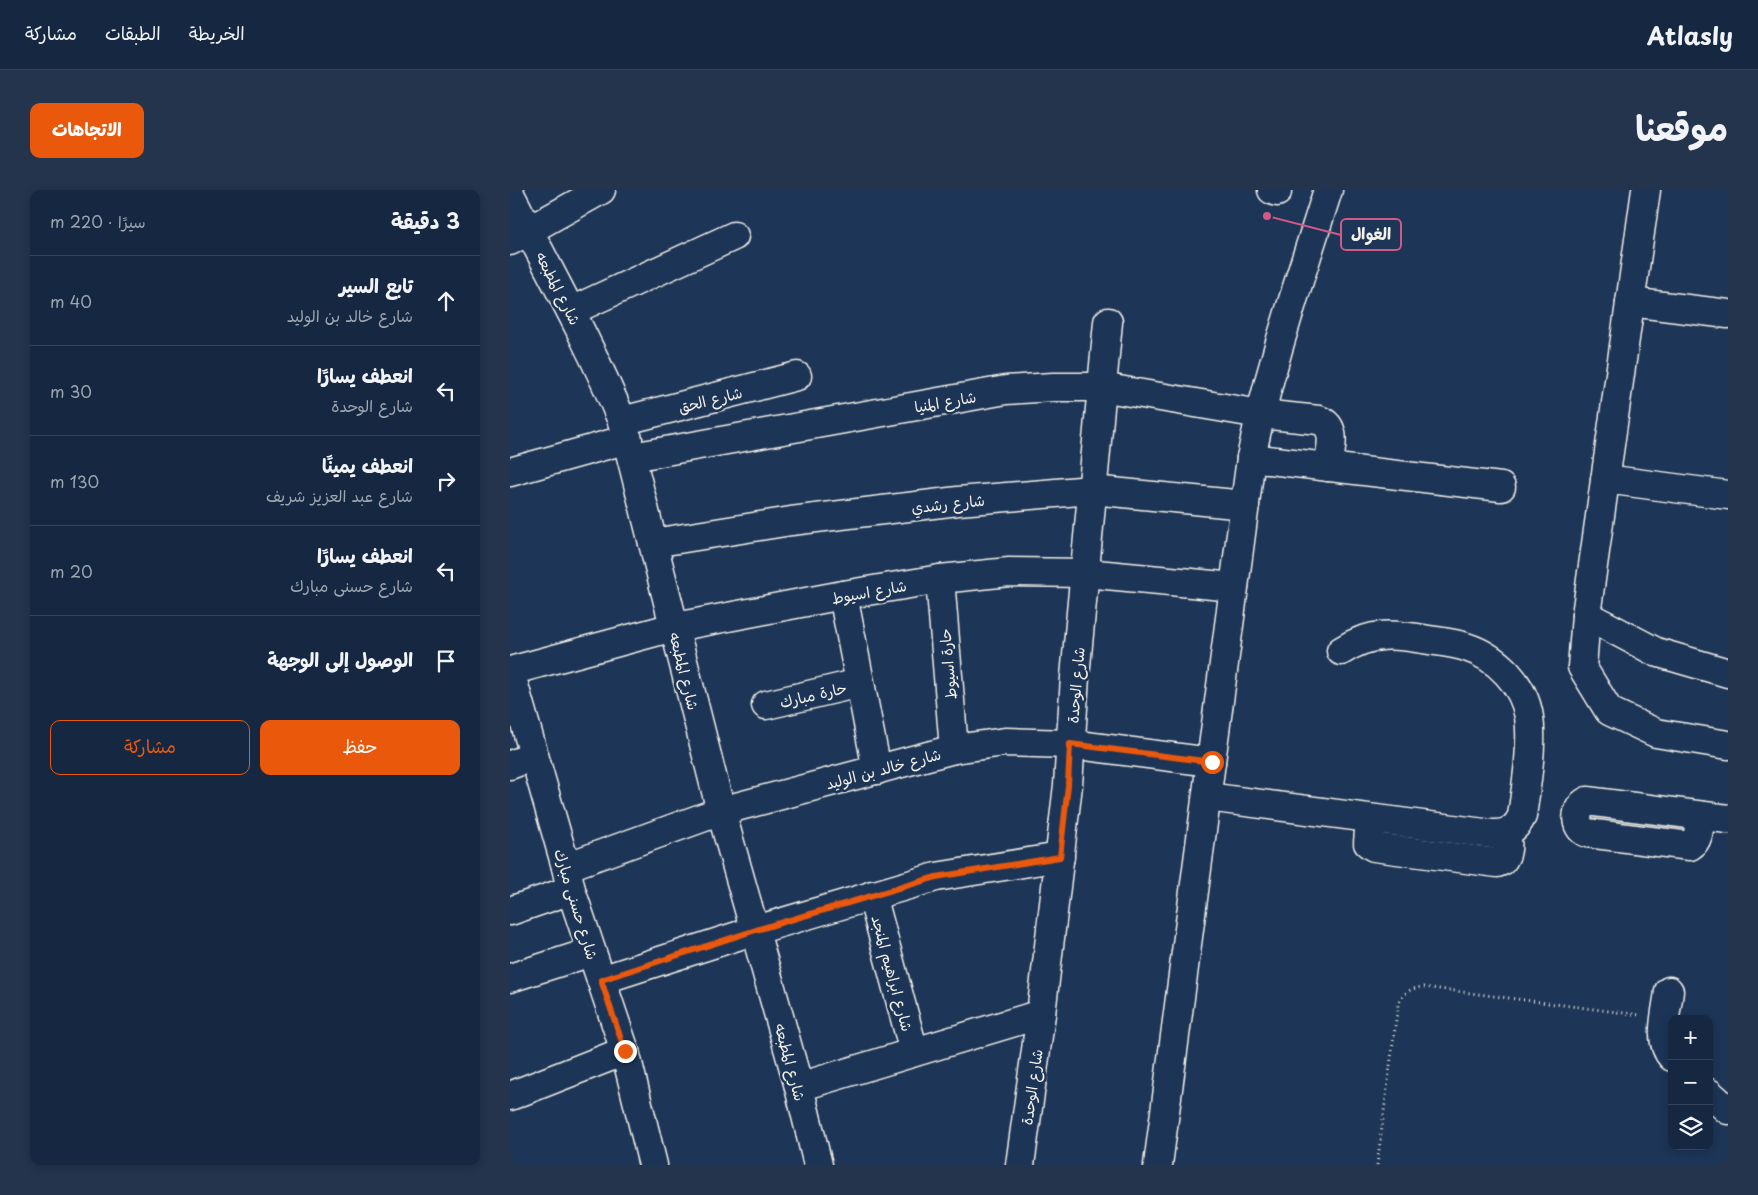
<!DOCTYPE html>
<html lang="ar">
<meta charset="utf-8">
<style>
:root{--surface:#162841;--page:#23344c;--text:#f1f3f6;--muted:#9ea6b1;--line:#35445a;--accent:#ea580c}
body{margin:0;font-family:"Playpen Sans","Playpen Sans Arabic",sans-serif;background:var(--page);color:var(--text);direction:rtl}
.controls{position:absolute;right:15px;bottom:15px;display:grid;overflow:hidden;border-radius:10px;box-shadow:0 2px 8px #0003}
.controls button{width:45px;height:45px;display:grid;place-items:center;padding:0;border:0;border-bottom:1px solid var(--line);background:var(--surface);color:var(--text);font:25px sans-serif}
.stop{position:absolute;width:15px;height:15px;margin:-11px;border:4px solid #ea580c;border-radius:50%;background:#fff}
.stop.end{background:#ea580c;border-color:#fff;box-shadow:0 1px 5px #0008}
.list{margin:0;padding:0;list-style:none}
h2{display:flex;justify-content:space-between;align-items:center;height:65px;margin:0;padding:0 20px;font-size:21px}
h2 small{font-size:16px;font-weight:400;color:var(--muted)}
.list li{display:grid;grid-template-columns:32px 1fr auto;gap:15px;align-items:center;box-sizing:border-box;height:90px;padding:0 20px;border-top:1px solid var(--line)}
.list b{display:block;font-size:19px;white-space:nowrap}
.list p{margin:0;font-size:16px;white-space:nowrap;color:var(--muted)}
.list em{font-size:16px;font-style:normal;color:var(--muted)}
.actions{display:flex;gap:10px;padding:15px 20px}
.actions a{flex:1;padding:11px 0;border:1px solid var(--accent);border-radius:10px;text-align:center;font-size:18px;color:var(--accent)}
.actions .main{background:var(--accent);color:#fff}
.icon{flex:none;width:28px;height:28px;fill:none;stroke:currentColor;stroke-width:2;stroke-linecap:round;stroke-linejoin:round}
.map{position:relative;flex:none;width:1218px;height:975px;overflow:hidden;direction:ltr;border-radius:10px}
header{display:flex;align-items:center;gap:30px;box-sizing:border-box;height:70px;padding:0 25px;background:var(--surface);border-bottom:1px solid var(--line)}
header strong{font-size:24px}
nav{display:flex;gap:28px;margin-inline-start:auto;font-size:18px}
.intro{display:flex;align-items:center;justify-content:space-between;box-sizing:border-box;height:120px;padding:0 30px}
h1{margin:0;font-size:35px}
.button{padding:12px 22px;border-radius:10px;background:var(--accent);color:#fff;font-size:18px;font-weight:700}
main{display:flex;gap:30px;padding:0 30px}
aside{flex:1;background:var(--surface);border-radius:10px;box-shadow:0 2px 8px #0003}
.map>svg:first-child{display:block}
</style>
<header>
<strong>Atlasly</strong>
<nav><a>الخريطة</a><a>الطبقات</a><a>مشاركة</a></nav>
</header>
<div class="intro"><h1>موقعنا</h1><a class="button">الاتجاهات</a></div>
<main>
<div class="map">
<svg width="1218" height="975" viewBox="0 0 1218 975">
<rect width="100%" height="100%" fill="#1d3557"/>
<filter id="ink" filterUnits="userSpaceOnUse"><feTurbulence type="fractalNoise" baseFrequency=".02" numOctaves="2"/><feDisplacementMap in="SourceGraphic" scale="10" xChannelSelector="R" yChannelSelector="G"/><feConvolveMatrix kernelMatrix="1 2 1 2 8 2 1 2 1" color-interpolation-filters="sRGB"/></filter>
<g filter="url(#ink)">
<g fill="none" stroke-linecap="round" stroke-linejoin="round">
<!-- minor casing -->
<g stroke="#f4f1e8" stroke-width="31">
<g id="minor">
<path d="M762,0L767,2"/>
<path d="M1136,0L1076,425L1072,477L1099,521L1146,543L1218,555"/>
<path d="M0,4C38,79 80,153 112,231L211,621L289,897L308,975"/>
<path d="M0,51L91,0"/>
<path d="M1120,112L1218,124"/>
<path d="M61,121L224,46"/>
<path d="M112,231L287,186"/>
<path d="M122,267L496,200L543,197H591L750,224L809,230C829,237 820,261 818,277"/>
<path d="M741,268L991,297"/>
<path d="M0,282L118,249"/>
<path d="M1095,289L1218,305"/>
<path d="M143,353L281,331L448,311L582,300L735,315"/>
<path d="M430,389L444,559"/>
<path d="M333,405L367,580"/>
<path d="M1076,425L1146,462L1218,483"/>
<path d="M0,481L160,438L333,405L430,389L499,382L575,383L724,397"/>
<path d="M0,481L56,677L61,700L115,861L143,975"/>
<path d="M256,515L350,493"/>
<path d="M0,575L24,566"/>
<path d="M697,607L982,644C997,645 1006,639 1012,626C1016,598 1023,554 1019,527C1014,494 987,467 956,457C944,453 931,452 919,450C884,444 862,441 831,461"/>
<path d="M1190,626C1189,636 1190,650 1180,656L1077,643C1063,638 1065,617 1077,611L1218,629"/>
<path d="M860,629L858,653L864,657L987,673L992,671C998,665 999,651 995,643"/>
<path d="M56,677L211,621L444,559L495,552L560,554L701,572"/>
<path d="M362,705L404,862"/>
<path d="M0,721L61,700"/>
<path d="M0,788L81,762"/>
<path d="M91,790L246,740L426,687L550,667"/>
<path d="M1159,801C1157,821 1147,851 1162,867"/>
<path d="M289,897L531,824"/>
<path d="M1199,903L1218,920"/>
<path d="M0,906L115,861"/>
<path d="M510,975L531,824L558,595L565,487L598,132"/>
<path d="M648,975L741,268C759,177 790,89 818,0"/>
</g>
</g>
<!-- path -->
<path stroke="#f4f1e8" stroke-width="3" stroke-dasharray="1 4" stroke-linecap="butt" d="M867,975L888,815C894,802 900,798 914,797L1130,825"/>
<!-- minor -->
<use href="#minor" stroke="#1d3557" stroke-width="28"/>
</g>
</g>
<g fill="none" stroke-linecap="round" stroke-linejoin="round" filter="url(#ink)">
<!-- route -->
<path stroke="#ea580c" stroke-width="6" d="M115,861L91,790L246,740L426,687L550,667L558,595L560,554L702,572"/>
</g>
<g text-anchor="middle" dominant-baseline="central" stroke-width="5" stroke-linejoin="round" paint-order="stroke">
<!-- street labels -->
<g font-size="15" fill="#f4f1e8" stroke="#1d3557">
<text transform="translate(49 98) rotate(63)">شارع المطبعه</text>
<text transform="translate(200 209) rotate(-14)">شارع الحق</text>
<text transform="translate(435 211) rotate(-10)">شارع المنيا</text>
<text transform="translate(438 313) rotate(-6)">شارع رشدي</text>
<text transform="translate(359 401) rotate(-10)">شارع اسيوط</text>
<text transform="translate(437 474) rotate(-95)">حارة اسيوط</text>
<text transform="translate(175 481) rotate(76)">شارع المطبعه</text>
<text transform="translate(565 495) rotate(-85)">شارع الوحدة</text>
<text transform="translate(303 504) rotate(-13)">حارة مبارك</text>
<text transform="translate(373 578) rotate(-15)">شارع خالد بن الوليد</text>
<text transform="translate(67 714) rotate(73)">شارع حسنى مبارك</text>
<text transform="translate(383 783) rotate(75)">شارع ابراهيم المنجد</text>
<text transform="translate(281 872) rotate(75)">شارع المطبعه</text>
<text transform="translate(521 897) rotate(-82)">شارع الوحدة</text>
</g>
</g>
<!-- callouts -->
<path fill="none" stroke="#d15985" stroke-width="2" d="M757 26L831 45"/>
<circle fill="#d15985" stroke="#1d3557" stroke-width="2" cx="757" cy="26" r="5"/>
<rect fill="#1d3557" stroke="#d15985" stroke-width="2" x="831" y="29" width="60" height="31" rx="5"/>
<g font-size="16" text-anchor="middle" font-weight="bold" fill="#f4f1e8">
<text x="861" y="50">الغوال</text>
</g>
</svg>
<div class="controls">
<button>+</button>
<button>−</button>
<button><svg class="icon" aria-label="layers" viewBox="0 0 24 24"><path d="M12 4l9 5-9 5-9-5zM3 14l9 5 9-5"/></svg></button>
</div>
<div class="stop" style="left:702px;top:572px"></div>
<div class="stop end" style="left:115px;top:861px"></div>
</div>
<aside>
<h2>3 دقيقة<small>سيرًا · 220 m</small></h2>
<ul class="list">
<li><svg class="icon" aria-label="ahead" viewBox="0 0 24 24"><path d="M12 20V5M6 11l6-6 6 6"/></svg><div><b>تابع السير</b><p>شارع خالد بن الوليد</p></div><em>40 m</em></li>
<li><svg class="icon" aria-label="left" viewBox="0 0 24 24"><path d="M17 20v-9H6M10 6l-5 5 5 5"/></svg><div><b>انعطف يسارًا</b><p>شارع الوحدة</p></div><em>30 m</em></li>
<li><svg class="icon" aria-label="right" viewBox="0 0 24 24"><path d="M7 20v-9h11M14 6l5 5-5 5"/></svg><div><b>انعطف يمينًا</b><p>شارع عبد العزيز شريف</p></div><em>130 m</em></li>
<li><svg class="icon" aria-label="left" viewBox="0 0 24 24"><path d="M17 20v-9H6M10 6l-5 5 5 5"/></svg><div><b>انعطف يسارًا</b><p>شارع حسنى مبارك</p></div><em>20 m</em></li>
<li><svg class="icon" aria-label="arrive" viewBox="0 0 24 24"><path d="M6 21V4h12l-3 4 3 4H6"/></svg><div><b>الوصول إلى الوجهة</b></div></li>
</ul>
<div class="actions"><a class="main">حفظ</a><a>مشاركة</a></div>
</aside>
</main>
